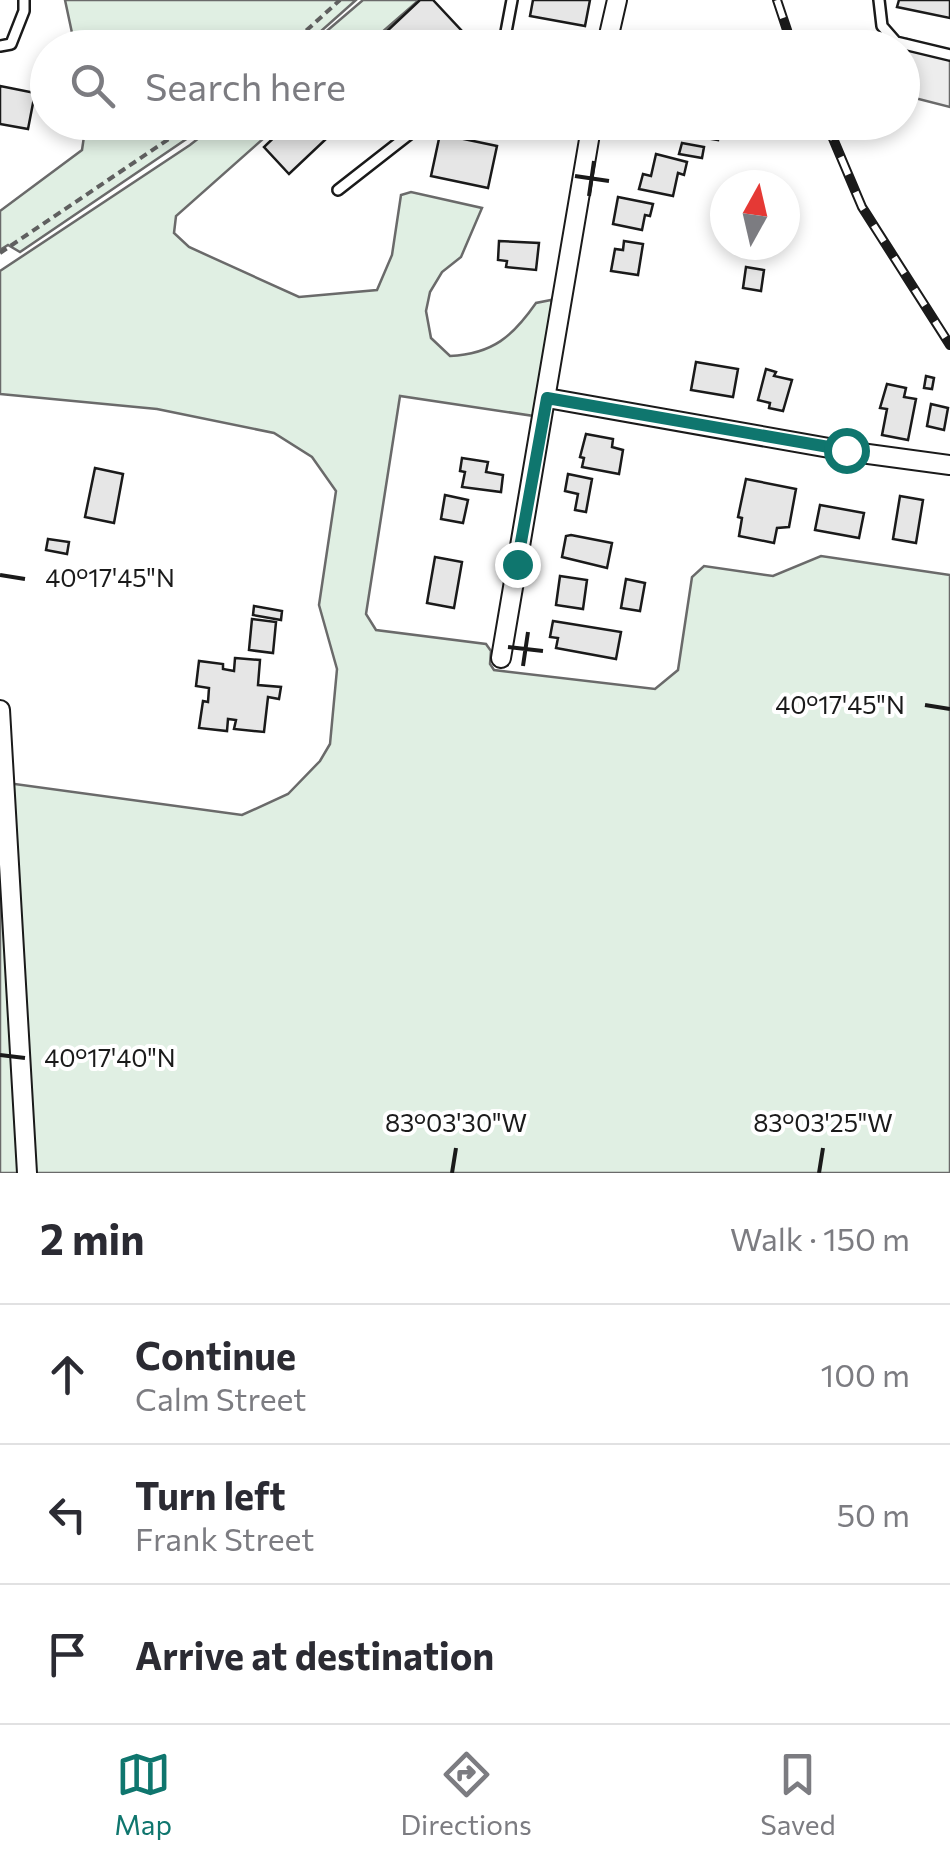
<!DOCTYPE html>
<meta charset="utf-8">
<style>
:root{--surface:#fff;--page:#f2f2f3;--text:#2b2b33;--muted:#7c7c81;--line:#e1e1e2;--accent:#0f766e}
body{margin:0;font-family:Commissioner,sans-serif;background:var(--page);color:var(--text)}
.compass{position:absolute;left:710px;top:170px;width:90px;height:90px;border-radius:50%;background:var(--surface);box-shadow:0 5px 15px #0003;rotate:8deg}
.stop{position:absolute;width:30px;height:30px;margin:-22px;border:8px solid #0f766e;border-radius:50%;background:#fff}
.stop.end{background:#0f766e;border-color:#fff;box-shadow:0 2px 10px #0008}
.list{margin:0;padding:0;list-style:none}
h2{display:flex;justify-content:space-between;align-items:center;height:130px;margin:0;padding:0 40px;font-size:42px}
h2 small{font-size:32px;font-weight:400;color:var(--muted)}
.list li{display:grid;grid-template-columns:65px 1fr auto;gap:30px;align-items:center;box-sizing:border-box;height:140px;padding:0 40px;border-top:2px solid var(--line)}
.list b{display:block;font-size:38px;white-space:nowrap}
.list p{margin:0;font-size:32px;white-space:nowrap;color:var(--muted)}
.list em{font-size:32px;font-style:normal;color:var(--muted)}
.icon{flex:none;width:55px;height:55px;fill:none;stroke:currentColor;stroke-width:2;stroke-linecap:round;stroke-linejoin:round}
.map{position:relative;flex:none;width:950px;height:1173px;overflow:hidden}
.search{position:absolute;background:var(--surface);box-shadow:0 5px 15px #0003;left:30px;right:30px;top:30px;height:110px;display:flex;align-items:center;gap:25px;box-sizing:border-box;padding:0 35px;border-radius:55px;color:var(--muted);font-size:38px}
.sheet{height:550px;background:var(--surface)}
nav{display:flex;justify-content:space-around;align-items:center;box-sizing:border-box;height:140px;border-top:2px solid var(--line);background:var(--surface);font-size:28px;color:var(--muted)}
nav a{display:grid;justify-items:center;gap:5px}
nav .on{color:var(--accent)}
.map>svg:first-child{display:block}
</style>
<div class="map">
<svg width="950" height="1173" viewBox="0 0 950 1173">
<rect width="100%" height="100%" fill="#fff"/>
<!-- green -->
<g fill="#e0efe3" stroke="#6a6a6a" stroke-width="2.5">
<path d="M65,0H356L302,48L75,47Z"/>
<path d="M363,0H419L365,47H308Z"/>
<path d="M86,123H210L20,252L8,245L0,250V211L82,150Z"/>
<path d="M218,123H281L176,216L174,233L189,247L299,297L377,290L392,255L401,195L411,192L482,208L461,257L442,272L430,292L426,311L431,338L450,356C493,354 513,336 536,303L551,300L552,303L534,416L400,396L366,614L376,630L486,644L491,651L490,664L494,670L655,689L678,670L692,577L704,566L773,576L821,556L950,575V1173H0V782L242,815L288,794L320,761L330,744L337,669L319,605L336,491L312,457L274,433L157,409L0,394V271L190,145Z"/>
</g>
<!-- parking -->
<path fill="#ededed" stroke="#6a6a6a" stroke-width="2.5" d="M907,39L950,51V107L903,95L902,50Z"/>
<!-- building -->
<g fill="#e6e6e6" stroke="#1a1a1a" stroke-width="2.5">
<path d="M420,0H433L461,30L442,48H369Z"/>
<path d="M533,0H590L585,26L530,16Z"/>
<path d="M899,0H950V18L897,7Z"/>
<path d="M0,86L35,93L28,129L0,124Z"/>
<path d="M290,122H344L289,174L264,147Z"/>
<path d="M684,122H721L718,140L682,134Z"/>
<path d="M440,134L497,146L488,188L431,176Z"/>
<path d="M682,143L704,147L702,158L679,154Z"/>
<path d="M656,154L687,162L684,175L678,173L673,196L639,189L643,174L651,176Z"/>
<path d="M618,197L653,204L650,216L645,215L642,230L613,224Z"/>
<path d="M499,241L539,243L536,270L506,267L507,261L498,260Z"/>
<path d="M624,241L643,244L638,275L611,271L615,249L623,250Z"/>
<path d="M746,267L764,270L761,291L743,288Z"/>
<path d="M696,362L738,369L733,397L691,390Z"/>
<path d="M766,369L776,372L774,376L792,380L783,411L769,408L770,403L758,400Z"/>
<path d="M926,376L934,378L932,389L924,388Z"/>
<path d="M887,384L906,388L904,397L916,399L908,440L882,435L887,409L880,408Z"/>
<path d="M931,404L948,408L944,430L927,426Z"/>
<path d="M586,434L613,439L612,447L623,450L619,474L582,467L584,458L580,457Z"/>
<path d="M462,458L488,462L486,472L503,475L501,492L462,487L465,472L460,471Z"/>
<path d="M95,468L123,474L114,523L85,517Z"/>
<path d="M568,474L592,479L586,512L575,510L578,494L565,491Z"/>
<path d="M746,479L796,489L789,527L777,528L774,543L739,536L742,518L738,517Z"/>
<path d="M445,495L468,500L463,523L441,519Z"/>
<path d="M900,496L923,500L916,543L893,539Z"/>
<path d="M820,505L864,513L859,538L815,530Z"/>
<path d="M571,535L612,543L607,568L562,557L566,536Z"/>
<path d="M48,539L69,542L67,554L46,550Z"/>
<path d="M435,557L462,562L454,608L427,603Z"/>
<path d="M560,576L587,580L583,609L556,605Z"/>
<path d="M626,579L645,583L640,611L621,608Z"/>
<path d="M254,606L282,611L281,620L253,615Z"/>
<path d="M252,619L276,622L273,653L249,650Z"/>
<path d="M553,621L621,632L616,659L556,648L558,638L550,637Z"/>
<path d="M235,658L260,660L258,685L281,687L279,699L268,697L264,732L234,729L236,720L228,719L227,731L199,728L203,701L208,702L209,688L196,686L199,661L223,664V669L234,671Z"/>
</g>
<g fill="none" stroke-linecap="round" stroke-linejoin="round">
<!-- service casing -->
<g stroke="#1a1a1a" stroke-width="14">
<g id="service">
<path d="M879,0L882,26L896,42L950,55"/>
<path d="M0,46L11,44L24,11V0"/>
<path d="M503,48L512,0"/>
<path d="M338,190L425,122"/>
</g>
</g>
<!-- minor casing -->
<g stroke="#1a1a1a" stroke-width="22">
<g id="minor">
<path d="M606,48L617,0"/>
<path d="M547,398L846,451L950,465"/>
<path d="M501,658L592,122"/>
<path d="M0,710L27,1173"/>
</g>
</g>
<!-- path -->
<g stroke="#5f5f5f" stroke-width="4" stroke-dasharray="8 5" stroke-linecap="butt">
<path d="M287,48L340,0"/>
<path d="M0,253L194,122"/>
</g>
<!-- service -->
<use href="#service" stroke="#fff" stroke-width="9"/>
<!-- minor -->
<use href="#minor" stroke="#fff" stroke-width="18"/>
<!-- rail casing -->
<g stroke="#1a1a1a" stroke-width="10">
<g id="rail">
<path d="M777,0L793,48"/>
<path d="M826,122L862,207L950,345"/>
</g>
</g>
<!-- rail -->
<use href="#rail" stroke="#fff" stroke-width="6" stroke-dasharray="19" stroke-linecap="butt"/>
</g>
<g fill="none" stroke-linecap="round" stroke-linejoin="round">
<!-- route -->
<path stroke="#0f766e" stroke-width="12" d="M517,564L547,398L846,450"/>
</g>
<!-- ticks -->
<path fill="none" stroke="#1a1a1a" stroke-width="4" d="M575,176L609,181M589,196L594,161M0,575L25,579M508,647L543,651M523,666L528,632M925,705L950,709M0,1055L25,1058M452,1173L456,1148M819,1173L823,1148"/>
<g font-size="25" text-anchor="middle" fill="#1a1a1a" stroke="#fff" stroke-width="8" stroke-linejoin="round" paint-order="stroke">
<text x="110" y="587">40°17'45"N</text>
<text x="840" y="714">40°17'45"N</text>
<text x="110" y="1067">40°17'40"N</text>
<text x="456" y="1132">83°03'30"W</text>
<text x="823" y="1132">83°03'25"W</text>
</g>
</svg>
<svg class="compass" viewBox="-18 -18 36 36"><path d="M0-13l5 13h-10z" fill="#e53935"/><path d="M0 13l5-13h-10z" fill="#7c7c81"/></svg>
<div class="stop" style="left:846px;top:450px"></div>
<div class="stop end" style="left:517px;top:564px"></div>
<div class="search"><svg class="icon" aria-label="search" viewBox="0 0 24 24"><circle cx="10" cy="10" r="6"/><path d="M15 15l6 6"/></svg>Search here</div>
</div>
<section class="sheet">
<h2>2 min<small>Walk · 150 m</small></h2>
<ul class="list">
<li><svg class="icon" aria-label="ahead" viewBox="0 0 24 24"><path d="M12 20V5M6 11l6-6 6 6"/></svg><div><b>Continue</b><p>Calm Street</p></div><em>100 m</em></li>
<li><svg class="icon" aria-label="left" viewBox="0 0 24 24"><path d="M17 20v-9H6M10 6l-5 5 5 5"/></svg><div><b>Turn left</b><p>Frank Street</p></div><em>50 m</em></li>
<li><svg class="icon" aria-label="arrive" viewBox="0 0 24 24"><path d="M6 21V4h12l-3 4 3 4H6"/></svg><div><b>Arrive at destination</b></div></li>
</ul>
</section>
<nav>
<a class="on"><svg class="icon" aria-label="map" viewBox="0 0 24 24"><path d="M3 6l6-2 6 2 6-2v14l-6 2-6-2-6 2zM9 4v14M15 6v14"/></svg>Map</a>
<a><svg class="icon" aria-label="directions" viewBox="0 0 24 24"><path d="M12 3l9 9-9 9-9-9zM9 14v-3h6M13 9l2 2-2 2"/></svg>Directions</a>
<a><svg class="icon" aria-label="saved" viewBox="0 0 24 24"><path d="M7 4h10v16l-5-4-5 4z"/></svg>Saved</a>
</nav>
